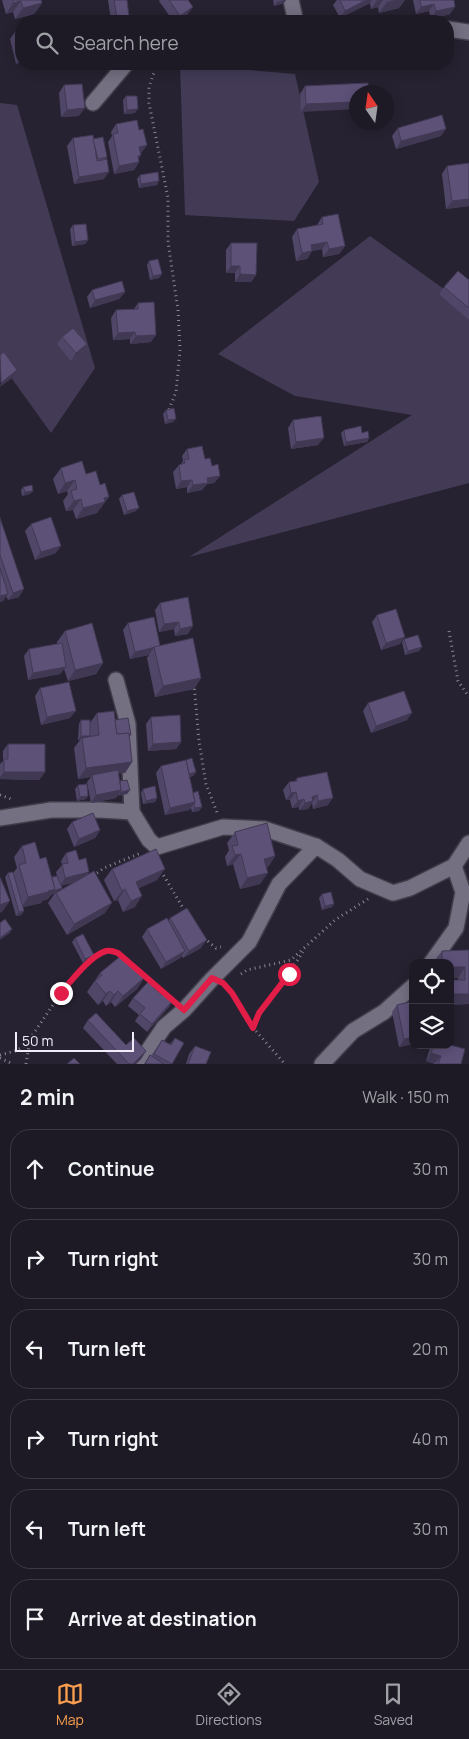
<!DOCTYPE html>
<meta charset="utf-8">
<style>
:root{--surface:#1d1a25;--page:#2a2732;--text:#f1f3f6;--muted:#a0a1a7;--line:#3b3842;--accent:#fa9f4f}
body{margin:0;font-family:Manrope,sans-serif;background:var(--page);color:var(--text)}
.controls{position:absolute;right:15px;bottom:15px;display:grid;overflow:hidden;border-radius:10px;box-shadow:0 2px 12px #0003}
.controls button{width:45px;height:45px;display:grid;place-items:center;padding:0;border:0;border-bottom:1px solid var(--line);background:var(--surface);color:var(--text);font:25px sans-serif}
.compass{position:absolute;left:349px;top:85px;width:45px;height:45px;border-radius:50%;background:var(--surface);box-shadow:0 2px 12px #0003;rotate:347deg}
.scale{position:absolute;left:15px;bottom:12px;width:119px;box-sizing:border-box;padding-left:5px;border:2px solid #f0edf8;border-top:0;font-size:14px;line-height:18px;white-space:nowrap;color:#f0edf8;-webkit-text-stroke:4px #272231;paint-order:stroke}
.stop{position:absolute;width:15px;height:15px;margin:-11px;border:4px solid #e11d48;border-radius:50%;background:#fff}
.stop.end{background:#e11d48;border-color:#fff;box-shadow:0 1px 5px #0008}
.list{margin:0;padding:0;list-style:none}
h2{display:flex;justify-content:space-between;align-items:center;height:65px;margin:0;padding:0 20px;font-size:21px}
h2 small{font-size:16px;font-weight:400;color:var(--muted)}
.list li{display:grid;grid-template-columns:32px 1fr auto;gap:15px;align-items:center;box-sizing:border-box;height:80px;margin:0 10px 10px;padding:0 10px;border:1px solid var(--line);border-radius:20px}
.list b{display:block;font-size:19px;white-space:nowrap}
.list em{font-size:16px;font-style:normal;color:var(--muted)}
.icon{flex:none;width:28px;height:28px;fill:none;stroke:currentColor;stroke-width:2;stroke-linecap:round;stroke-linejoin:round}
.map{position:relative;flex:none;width:469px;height:1064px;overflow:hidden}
.search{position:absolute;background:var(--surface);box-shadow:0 2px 12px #0003;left:15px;right:15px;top:15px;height:55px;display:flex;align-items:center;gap:12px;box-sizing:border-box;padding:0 18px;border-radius:20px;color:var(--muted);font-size:19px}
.sheet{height:605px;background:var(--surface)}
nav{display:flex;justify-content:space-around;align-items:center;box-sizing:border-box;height:70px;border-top:1px solid var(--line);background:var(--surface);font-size:14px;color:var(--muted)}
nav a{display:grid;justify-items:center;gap:2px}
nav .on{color:var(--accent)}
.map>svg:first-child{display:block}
</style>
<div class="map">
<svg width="469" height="1064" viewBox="0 0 469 1064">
<rect width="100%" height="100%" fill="#272231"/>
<!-- green -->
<g fill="#433b56">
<path d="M180,64L295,74L319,182L294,221L185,215Z"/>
<path d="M0,103L17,105L95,368L51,433L0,362Z"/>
<path d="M370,236L469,307V483L189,557L412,415L295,396L218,354Z"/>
</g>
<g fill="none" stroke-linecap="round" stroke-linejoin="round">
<!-- street casing -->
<g stroke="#413d4a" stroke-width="18">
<g id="street">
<path d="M291,0L295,18L297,21"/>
<path d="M448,29L469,32"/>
<path d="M93,103L126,64"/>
<path d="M116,680L128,724L132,812"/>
<path d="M0,818L51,810H101L132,812L149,840L157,847L223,827L265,829L316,846L338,860L360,879L393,893L410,888L454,866L469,843"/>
<path d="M431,963L456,928L463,892L454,866"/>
<path d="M139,1064L164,1027L184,1010L212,979L249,942L279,884L316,846"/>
<path d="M322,1064L353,1031L384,1012L413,986"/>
</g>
</g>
<!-- path -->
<g stroke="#8b8794" stroke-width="3" stroke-dasharray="1 4" stroke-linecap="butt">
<path d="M157,64L149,87V103L168,198V242L178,310L180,350L176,392L168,412"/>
<path d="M449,631L458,681L469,697"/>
<path d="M194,684L199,741L206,784L218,815"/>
<path d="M0,795L14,800"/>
<path d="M161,871L186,913"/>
<path d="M93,876L104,868L141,853"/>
<path d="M204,938L216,948L221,947"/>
<path d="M135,968L166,995"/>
<path d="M241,974L247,970L291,960L335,920L368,899"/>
<path d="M225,986L231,993L248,1022L285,1064"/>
<path d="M254,1028C264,1000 287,977 303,952"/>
<path d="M0,1055L15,1051L25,1046L61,993L94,958L104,951L111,950L122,957"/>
<path d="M0,1058L13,1064"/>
<path d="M26,1064L30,1040"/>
</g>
<!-- street -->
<use href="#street" stroke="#746f81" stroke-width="15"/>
</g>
<!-- wall -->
<g fill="#504667" fill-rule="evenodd">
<path d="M2,0H42L41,1L42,3L34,14L15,19L13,12L6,14Z"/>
<path d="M108,0H127L126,21H111Z"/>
<path d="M160,0H188V14L178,21H173L159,1Z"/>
<path d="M273,0H286L284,3L274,6Z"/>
<path d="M337,0H405L399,8L379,13L378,7L371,9L370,3L340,18L333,5Z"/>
<path d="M413,0H454L450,14L431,19L429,11L416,14Z"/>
<path d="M21,30V62L16,64L10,39L15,32Z"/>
<path d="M368,83L301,112L300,94L305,86Z"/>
<path d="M64,85L79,116L61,117L59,93Z"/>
<path d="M126,96L135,113L124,114L123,100Z"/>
<path d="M116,124L139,130L147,145L141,153H140L141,155L138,159L139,162L134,170L114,174L108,142L112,136L111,132Z"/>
<path d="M398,128L441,136L396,149L392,136Z"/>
<path d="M73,138L93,139L107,157L106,159L104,179L74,184L67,146Z"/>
<path d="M447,166L469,206L446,209L442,174Z"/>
<path d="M140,175L157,185L139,188L137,179Z"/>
<path d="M322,217L345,246L339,254L323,257L322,249L312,251L307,259L296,261L292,237L297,229L317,225Z"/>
<path d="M73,225L88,240L85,244L72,246L70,229Z"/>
<path d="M231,243L256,275L251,282H235V273H226V250Z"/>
<path d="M149,261L162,274L159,278L150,280L147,265Z"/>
<path d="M469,280V320L439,294L444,287Z"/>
<path d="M92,290L125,292L119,299L90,308L87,297Z"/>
<path d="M138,303L151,342L130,344V339L113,340L111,318L116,310L134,309Z"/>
<path d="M62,337L82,351L71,361L57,344Z"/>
<path d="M166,410L173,422L165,424L163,414Z"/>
<path d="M293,420L318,445L291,449L288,428Z"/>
<path d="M344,430L362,433L369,438L367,442L344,446L341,433Z"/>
<path d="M187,449L205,459L212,466L220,476L214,483L207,484L202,490L187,493V487L176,489L173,472L179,465L181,464L183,461L182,456Z"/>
<path d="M61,468L86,474L102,507L100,508L97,513L76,519L73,510L66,511L63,501L68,494L67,491L58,494L53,479Z"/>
<path d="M23,487L30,494L22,496L21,490Z"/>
<path d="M122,495L136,511L124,515L119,499Z"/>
<path d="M0,518L19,597L8,600L6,596L3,601L0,602Z"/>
<path d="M31,524L56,553L35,560L25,531Z"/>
<path d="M188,597V634L175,636L174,629L159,632L155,610L160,603Z"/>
<path d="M377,615L400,644L381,650L372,622Z"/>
<path d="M128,623L160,646L201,678L194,689L155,697L147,658L149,655L130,659L123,630Z"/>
<path d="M65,631L103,663L96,674L68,681L64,669L60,674L28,680L24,656L29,649L57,644V642Z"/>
<path d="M404,639L422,647L419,651L405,655L402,642Z"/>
<path d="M40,688L70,718L41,725L35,696Z"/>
<path d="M368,703L407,720L371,733L363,711Z"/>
<path d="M97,713L115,720L131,735L129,736L132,762L125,773H118L120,781L130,790L127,794L118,795L116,798L91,803L87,782L91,777L78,779L74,748L80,740H78L79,724L81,720L90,723Z"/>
<path d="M151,717L181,742L176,749L148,751L146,724Z"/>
<path d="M8,744L45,772L39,780L0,779V764L3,761V751Z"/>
<path d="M161,766L196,772L193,776L189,777L193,793L202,807L199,811L192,812L191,808L189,810L165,815L156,773Z"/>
<path d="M297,778L328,805L313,809L312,803L308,809L299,810V807L292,808L290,800H286L283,790L289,782L295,781Z"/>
<path d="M78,785L88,796L86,799L77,801L75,789Z"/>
<path d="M143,789L157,798L155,802L143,804L141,793Z"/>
<path d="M72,822L100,830L95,838L74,847L67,829Z"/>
<path d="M235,832L275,856L268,867H266L260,884L240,889L233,864L227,866L225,857L229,850L227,843Z"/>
<path d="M22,846L40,859L52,877L58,880L56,872L62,865L61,861L66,853L79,860L88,874L105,913L67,935L48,903L55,893L51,895L48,899L42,901L41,903L23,907L24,911L21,915L16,916L5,877L8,873H13L17,868L14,857ZM74,882L60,890L62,888L61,886Z"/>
<path d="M112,869L157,880L139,888L135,907L123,912L118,900L114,901L104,880Z"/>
<path d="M322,894L332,907L322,910L319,898Z"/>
<path d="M170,918L201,948L183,958L182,956L180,958L161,969L142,937L147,929L168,921Z"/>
<path d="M75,938L92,959L83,963L72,942Z"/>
<path d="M469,950V1004L450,1005V980H458V978H450V963H434V961L442,951Z"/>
<path d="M100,973L144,978L137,989L115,1007L111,1002L106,1006L103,1001L98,1005L87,992Z"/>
<path d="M162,995L174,999L169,1007L147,1032L135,1021L139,1015L128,1006L133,998Z"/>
<path d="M397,1005L413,1044L399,1047L392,1012Z"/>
<path d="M88,1020L126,1045L146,1051L141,1059L136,1064H117L83,1028Z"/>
<path d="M175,1038L172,1064H144L150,1055L151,1056L162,1040L170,1044Z"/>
<path d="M432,1045H450L461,1064H435L426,1061L430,1048Z"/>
<path d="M195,1046L206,1064H186L189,1054Z"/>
</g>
<!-- shaded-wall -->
<g fill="#413954">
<path d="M284,0H286L284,3L274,6L277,2Z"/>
<path d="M366,0H372L370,3L340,18L345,11Z"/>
<path d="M377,0H383L378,7L371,9Z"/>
<path d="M394,0H405L399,8L379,13L387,2Z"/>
<path d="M21,1L13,12L6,14L13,3Z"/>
<path d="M42,3L34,14L15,19L23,8Z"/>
<path d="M434,4L429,11L416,14L421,7Z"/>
<path d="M193,7L188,14L178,21H176L180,16Z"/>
<path d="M455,7L450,14L431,19L436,11Z"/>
<path d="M129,16L126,21H114L117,18Z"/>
<path d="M21,56V62L16,64Z"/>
<path d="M356,102V109L301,112L306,104Z"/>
<path d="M85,108L79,116L61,117L67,110Z"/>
<path d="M138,109L135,113L124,114L127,110Z"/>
<path d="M446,129L441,136L396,149L401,141Z"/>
<path d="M147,145L141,153L134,154L139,147Z"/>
<path d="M141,155L136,163L139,162L134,170L114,174L119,166L138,156Z"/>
<path d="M109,172L104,179L74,184L79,177Z"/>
<path d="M159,181L157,185L139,188L141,184Z"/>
<path d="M469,199V206L446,209L452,201Z"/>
<path d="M88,240L85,244L72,246L75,242Z"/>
<path d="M327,242L322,249L312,251L307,259L296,261L302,253L311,245Z"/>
<path d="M345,246L339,254L323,257L329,249Z"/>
<path d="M231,266H240L235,273H226Z"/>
<path d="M162,274L159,278L150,280L153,276Z"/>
<path d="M240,274L256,275L251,282H235Z"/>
<path d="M125,292L119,299L90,308L95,300Z"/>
<path d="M135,332L130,339L113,340L118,333Z"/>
<path d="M156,335L151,342L130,344L136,336Z"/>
<path d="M87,344L82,351L71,361L76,353Z"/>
<path d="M17,370L12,378L0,387L1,383Z"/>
<path d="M176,419L173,422L165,424L168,420Z"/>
<path d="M324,438L318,445L291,449L296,442Z"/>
<path d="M369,438L367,442L344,446L346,442Z"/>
<path d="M220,476L214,483L207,484L202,490L187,493L193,485L207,478Z"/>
<path d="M75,480L67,491L58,494L65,483Z"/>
<path d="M192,480L187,487L176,489L181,481Z"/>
<path d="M33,491L30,494L22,496L25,492Z"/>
<path d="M109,497L97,513L76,519L83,508L104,498Z"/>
<path d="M81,499L73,510L66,511L74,501Z"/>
<path d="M139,508L136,511L124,515L127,511Z"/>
<path d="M61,546L56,553L35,560L41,552Z"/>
<path d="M24,589L19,597L8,600L13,593Z"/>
<path d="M8,594L3,601L0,602V596Z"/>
<path d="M179,622L174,629L159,632L164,624Z"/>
<path d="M193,626L188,634L175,636L180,629Z"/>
<path d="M405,637L400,644L381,650L386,643Z"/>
<path d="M154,647L149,655L130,659L135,652Z"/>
<path d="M422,647L419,651L405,655L408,651Z"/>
<path d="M103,663L96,674L68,681L75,670Z"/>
<path d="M66,667L60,674L28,680L33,673Z"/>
<path d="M201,678L194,689L155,697L163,686Z"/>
<path d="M76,711L70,718L41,725L47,717Z"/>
<path d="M412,713L407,720L371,733L376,726Z"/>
<path d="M81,736H90L87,740L82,738L80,740H78Z"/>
<path d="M181,742L176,749L148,751L153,744Z"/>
<path d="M132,762L125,773L93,777L92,775L91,777L78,779L86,768Z"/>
<path d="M4,772H45L39,780L0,779V777Z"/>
<path d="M196,772L193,776L187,778L189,774Z"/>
<path d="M121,790L116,798L91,803L96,795Z"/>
<path d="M130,790L127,794L118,796L121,792Z"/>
<path d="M296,792L290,800H286L291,793Z"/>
<path d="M317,795L308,809L299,810L305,803L312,797Z"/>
<path d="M88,796L86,799L77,801L80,797Z"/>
<path d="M157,798L155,802L143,804L146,801Z"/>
<path d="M333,798L328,805L313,809L318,801Z"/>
<path d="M304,799L299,807L292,808L298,801Z"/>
<path d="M195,802L189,810L165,815L170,808Z"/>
<path d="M202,807L199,811L192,812L195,808Z"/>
<path d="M100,830L95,838L74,847L79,839Z"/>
<path d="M241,854L233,864L227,866L235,855Z"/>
<path d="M275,856L268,867L257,870L264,859Z"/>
<path d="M165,869L157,880L129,893L136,882Z"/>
<path d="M89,872L84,880L60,886L65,878Z"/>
<path d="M268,873L260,884L240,889L247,878Z"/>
<path d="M62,888L59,892L51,895L48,899L42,901L41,903L21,908L28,897L55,889Z"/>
<path d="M125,889L118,900L114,901L122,891Z"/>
<path d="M142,896L135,907L123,912L131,901Z"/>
<path d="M10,901L2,912L0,913V905Z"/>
<path d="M112,903L105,913L67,935L74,924Z"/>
<path d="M334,904L332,907L322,910L325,906Z"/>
<path d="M24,911L21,915L16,916L19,912Z"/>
<path d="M12,929L10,933L0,940V938Z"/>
<path d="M207,940L201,948L183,958L189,951Z"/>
<path d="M185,951L180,958L161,969L166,962Z"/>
<path d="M94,955L92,959L83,963L85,959Z"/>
<path d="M450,967H465L458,978H450Z"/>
<path d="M144,978L137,989L115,1007L123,996Z"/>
<path d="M110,991L103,1001L98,1005L106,994Z"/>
<path d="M118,991L111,1002L106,1006L114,995Z"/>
<path d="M452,994H469V1004L450,1005V997Z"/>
<path d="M174,999L169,1007L147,1032L152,1024Z"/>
<path d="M413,1037V1044L399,1047L404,1039Z"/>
<path d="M146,1051L141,1059L136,1064H133Z"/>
<path d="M431,1053L441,1056L435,1063L426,1061Z"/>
</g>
<!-- building -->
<g fill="#5d5178" stroke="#413954">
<path d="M13,0H41L42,3L23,8L21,1L13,3Z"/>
<path d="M114,0H127L129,16L117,18Z"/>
<path d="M169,0H188L193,7L180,16Z"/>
<path d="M340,0H366L345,11Z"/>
<path d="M420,0H454L455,7L436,11L434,4L421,7Z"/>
<path d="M21,30V56L15,32Z"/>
<path d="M368,83V92H356V102L306,104L305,86Z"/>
<path d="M82,84L85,108L67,110L64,85Z"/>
<path d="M126,96H137L138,109L127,110Z"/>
<path d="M442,115L446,129L401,141L398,128Z"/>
<path d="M137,120L139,130L143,129L147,145L139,147L141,155L138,156L139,162L119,166L113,134L118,133L116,124Z"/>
<path d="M93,135L97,161L107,159L109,172L79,177L73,138Z"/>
<path d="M103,137L107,157L98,159L93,139Z"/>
<path d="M469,163V199L452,201L447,166Z"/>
<path d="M158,172L159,181L141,184L140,175Z"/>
<path d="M338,214L345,246L329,249L327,242L311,245L312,251L302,253L297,229L323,224L322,217Z"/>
<path d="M86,224L88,240L75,242L73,225Z"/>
<path d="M231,243H257L256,275L240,274V266H231Z"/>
<path d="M158,259L162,274L153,276L149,261Z"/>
<path d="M458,271L469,280V308L444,287Z"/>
<path d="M122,281L125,292L95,300L92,290Z"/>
<path d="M154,302L156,335L136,336L135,332L118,333L116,310L138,309V303Z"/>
<path d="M73,328L87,344L76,353L62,337Z"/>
<path d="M4,352L17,370L1,383L0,355Z"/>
<path d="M174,408L176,419L168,420L166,410Z"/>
<path d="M321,416L324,438L296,442L293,420Z"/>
<path d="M361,426L362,433L368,431L369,438L346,442L344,430Z"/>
<path d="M202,446L205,459L210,458L212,466L218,464L220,476L207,478L208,483L193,485L192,480L181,481L179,465L185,463L184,460L189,459L187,449Z"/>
<path d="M82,461L86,474L96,471L100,485L105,483L109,497L104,498L105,502L83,508L81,499L74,501L71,491L77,489L75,480L65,483L61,468Z"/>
<path d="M32,485L33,491L25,492L23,487Z"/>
<path d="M134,492L139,508L127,511L122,495Z"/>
<path d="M51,517L61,546L41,552L31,524Z"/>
<path d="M0,518L24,589L13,593L0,555Z"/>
<path d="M0,568L8,594L0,596Z"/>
<path d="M188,597L193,626L180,629L179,622L164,624L160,603Z"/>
<path d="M396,609L405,637L386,643L377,615Z"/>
<path d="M154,617L160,646L135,652L128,623Z"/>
<path d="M92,623L103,663L75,670L65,631Z"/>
<path d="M418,635L422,647L408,651L404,639Z"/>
<path d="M193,638L201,678L163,686L154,647Z"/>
<path d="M62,643L66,667L33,673L29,649Z"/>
<path d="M69,682L76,711L47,717L40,688Z"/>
<path d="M404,691L412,713L376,726L368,703Z"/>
<path d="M114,711L117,734L129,733L132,762L86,768L82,738L99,735L97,713Z"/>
<path d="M180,715L181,742L153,744L151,717Z"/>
<path d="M128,718L131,735H129V733L117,734L115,720Z"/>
<rect x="81" y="720" width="9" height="16"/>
<path d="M8,744H45V772H4V759H8Z"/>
<path d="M192,758L196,772L189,774L186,760Z"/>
<path d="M186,760L195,802L170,808L161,766Z"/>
<path d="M118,770L121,790L96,795L92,775Z"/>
<path d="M327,772L333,798L318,801L317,795L312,797L313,801L305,803L304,799L298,801L296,792L291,793L289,782L297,781V778Z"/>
<path d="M127,780L130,790L121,792V790L120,781Z"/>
<path d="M87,784L88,796L80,797L78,785Z"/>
<path d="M155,786L157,798L146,801L143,789Z"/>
<path d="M198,791L202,807L195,808L194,804L195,802L193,793Z"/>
<path d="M93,813L100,830L79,839L72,822Z"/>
<path d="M267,823L275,856L264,859L268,873L247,878L241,854L235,855L232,846L238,845L235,832Z"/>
<path d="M35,842L40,859L46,857L55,889L48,891V892L28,897L19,865L26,863L22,846Z"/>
<path d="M156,849L165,869L136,882L142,896L131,901L125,889L122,891L112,869Z"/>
<path d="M76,850L79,860L86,858L89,872L65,878L62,864L68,863L66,853Z"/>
<path d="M94,871L112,903L74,924L56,893Z"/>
<path d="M13,872L24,911L19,912L8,873Z"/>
<path d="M57,876L62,888L53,891L55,889L52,877Z"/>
<path d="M0,877L10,901L0,905Z"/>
<path d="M331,892L334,904L325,906L322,894Z"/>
<path d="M187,908L207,940L189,951L170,918Z"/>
<path d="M167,918L185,951L166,962L147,929Z"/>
<path d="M5,919L12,929L0,938V923Z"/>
<path d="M83,934L94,955L85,959L75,938Z"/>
<path d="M469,950V994H452V988H450V980H465V967H450V963H442V951Z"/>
<path d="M123,954L144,978L123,996L118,991L114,995L110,991L106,994L95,981L102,975L100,973Z"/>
<path d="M148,982L162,995L165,991L174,999L152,1024L140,1014L145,1008L133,998Z"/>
<path d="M413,1001V1037L404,1039L397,1005Z"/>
<path d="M96,1013L126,1045L134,1038L146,1051L133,1064H129L88,1020Z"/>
<path d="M175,1038L184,1043L172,1064L154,1054L162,1040L171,1045Z"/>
<path d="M434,1045H450L465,1049L461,1064H438L441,1056L431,1053Z"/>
<path d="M195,1046L211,1052L206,1064H188Z"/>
<path d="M150,1055L164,1064H145Z"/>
<path d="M74,1058L80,1064H67Z"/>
</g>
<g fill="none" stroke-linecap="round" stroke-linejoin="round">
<!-- route -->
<path stroke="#e11d48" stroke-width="6" d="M61,993C71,981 91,955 106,951C110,950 113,951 118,953L184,1010L212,978L223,983L232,993L253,1028L259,1013L289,974"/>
</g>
</svg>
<div class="controls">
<button><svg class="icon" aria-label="locate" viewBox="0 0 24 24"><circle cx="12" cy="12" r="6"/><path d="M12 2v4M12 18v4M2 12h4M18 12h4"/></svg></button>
<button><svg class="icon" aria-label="layers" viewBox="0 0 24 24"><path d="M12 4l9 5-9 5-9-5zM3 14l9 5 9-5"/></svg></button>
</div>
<svg class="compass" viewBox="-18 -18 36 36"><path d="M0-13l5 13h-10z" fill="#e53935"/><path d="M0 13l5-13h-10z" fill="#a0a1a7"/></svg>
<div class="scale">50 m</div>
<div class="stop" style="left:289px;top:974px"></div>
<div class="stop end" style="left:61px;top:993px"></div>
<div class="search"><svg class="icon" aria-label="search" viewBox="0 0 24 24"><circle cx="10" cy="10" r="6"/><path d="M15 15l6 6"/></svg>Search here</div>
</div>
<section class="sheet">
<h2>2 min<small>Walk · 150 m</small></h2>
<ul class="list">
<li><svg class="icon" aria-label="ahead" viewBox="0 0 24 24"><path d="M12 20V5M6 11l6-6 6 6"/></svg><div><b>Continue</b></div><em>30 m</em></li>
<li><svg class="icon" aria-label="right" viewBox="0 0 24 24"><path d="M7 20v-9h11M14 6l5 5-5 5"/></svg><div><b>Turn right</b></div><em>30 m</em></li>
<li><svg class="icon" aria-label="left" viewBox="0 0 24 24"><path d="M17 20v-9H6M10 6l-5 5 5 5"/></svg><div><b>Turn left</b></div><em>20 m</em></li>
<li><svg class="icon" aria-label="right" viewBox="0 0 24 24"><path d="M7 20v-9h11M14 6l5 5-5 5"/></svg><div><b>Turn right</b></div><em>40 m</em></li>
<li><svg class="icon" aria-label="left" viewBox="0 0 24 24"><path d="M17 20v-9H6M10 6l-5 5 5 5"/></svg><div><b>Turn left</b></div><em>30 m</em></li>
<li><svg class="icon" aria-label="arrive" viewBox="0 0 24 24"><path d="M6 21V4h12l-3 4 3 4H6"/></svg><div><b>Arrive at destination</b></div></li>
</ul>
</section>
<nav>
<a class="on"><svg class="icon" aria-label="map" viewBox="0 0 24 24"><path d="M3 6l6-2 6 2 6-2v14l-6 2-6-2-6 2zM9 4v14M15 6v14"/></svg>Map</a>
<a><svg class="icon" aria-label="directions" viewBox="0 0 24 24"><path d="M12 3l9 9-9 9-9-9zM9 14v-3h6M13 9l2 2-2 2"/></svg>Directions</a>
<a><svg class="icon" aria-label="saved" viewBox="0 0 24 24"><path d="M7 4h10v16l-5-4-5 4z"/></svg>Saved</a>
</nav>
